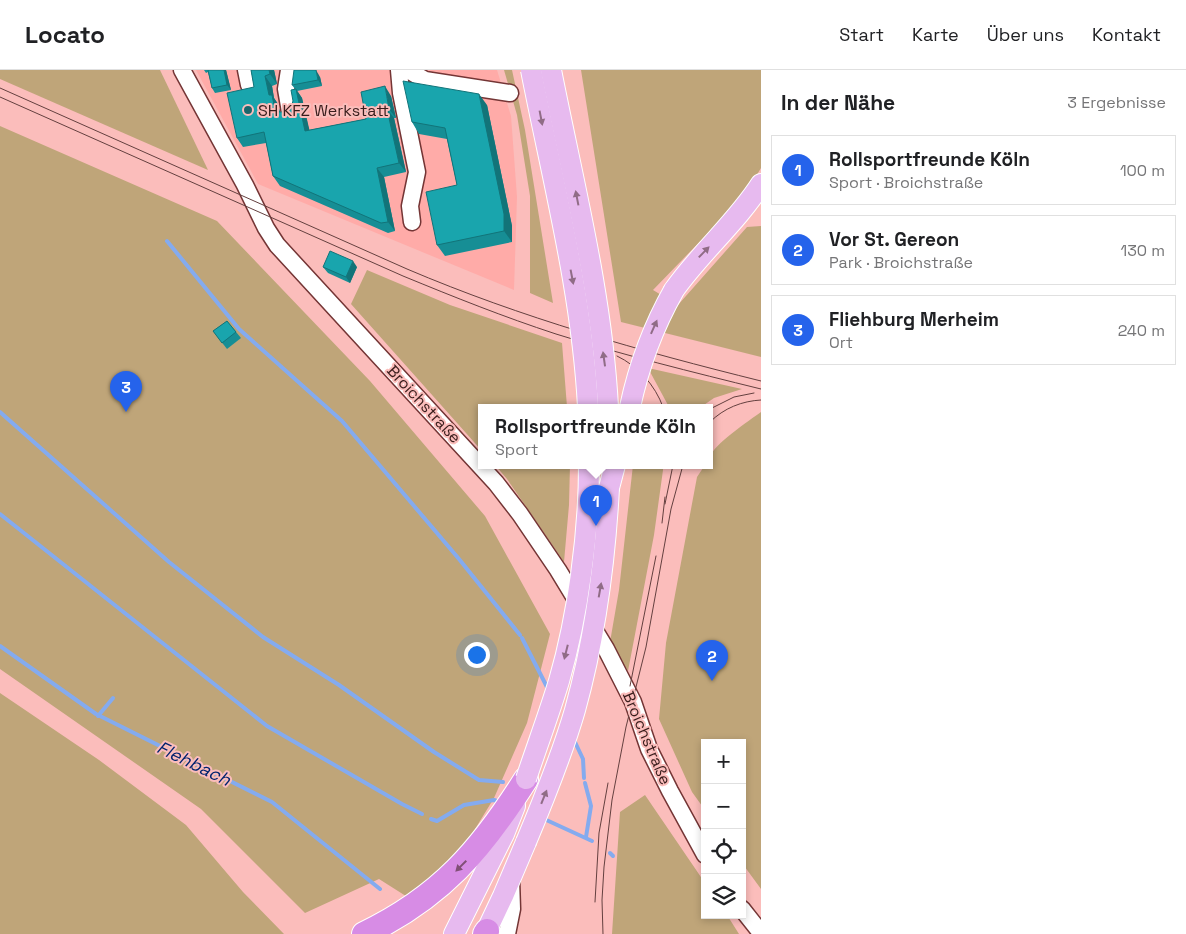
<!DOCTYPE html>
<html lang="de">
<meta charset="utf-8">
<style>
:root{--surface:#fff;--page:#f6f6f6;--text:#202124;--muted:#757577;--line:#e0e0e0;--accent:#2563eb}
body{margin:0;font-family:"Space Grotesk",sans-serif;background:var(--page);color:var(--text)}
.controls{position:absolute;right:15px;bottom:15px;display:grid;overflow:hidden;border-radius:0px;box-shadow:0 2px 8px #0003}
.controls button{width:45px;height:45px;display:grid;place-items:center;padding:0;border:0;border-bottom:1px solid var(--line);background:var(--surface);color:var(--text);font:25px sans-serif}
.you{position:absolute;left:476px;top:584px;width:18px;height:18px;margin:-12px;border:4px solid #fff;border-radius:50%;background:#1a73e8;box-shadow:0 0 0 8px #1a73e833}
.badge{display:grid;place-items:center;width:32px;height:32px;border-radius:50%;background:var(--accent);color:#fff;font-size:16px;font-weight:700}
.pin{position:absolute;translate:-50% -41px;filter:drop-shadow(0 1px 2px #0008)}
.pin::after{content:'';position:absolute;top:26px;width:18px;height:15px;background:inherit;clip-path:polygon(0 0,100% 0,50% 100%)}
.popup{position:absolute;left:478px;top:334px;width:235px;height:65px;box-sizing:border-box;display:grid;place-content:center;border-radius:0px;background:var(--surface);filter:drop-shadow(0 1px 4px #0005);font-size:16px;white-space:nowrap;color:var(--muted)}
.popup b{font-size:19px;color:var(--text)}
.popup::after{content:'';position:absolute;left:50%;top:100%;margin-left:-10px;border:10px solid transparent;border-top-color:var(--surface)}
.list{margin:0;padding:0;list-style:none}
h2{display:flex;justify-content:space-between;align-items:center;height:65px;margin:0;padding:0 20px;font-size:21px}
h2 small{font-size:16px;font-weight:400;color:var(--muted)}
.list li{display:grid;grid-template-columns:32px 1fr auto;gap:15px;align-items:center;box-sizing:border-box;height:70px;margin:0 10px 10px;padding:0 10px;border:1px solid var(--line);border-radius:0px}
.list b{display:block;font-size:19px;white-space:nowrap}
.list p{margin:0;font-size:16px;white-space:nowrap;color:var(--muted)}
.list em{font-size:16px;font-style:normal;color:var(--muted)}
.icon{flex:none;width:28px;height:28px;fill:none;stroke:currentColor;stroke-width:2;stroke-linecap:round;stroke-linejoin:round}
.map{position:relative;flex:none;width:761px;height:864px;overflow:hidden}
header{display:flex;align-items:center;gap:30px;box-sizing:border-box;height:70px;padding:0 25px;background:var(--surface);border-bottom:1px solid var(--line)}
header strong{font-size:24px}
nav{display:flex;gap:28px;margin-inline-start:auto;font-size:18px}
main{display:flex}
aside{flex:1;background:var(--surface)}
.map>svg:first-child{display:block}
</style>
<header>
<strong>Locato</strong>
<nav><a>Start</a><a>Karte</a><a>Über uns</a><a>Kontakt</a></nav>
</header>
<main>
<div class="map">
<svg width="761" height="864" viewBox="0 0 761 864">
<rect width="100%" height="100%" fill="#fbbdbb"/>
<!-- built -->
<path fill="#ffaba8" d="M196,0H497L511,46L517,127L514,220L258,114Z"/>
<!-- green -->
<g fill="#bfa579">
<path d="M0,0H160L208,100L0,9Z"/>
<path d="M504,0H512L525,60L553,233L530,223V126L517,45Z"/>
<path d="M581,0H761V98L744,126L653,220L678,235L747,157L761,156V287L621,252Z"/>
<path d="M0,56L217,151L370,311L485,446L550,564L527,653L494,728L461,782L409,828L379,809L305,843L201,739L0,599Z"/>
<path d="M367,200L450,235L562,273L567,337H482V381L351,234Z"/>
<path d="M648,298L742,319L714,328L701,337H669Z"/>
<path d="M761,342V819L742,793V673H705V740L692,722L659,649L666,573L697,407L705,395H710C710,392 709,389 710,387C713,375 750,350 761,342Z"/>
<path d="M495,395H570L569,435L564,492L507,409Z"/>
<path d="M633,395H663V400L654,465L628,601L610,572L619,520Z"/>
<path d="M0,623L99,690L186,755L243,822L284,864H0Z"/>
<path d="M645,725L705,813V845H727L739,864H612L620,742Z"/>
</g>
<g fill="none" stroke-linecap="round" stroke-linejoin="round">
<!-- stream -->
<g stroke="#84abef" stroke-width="4">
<path d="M167,171L239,259L342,351L459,489L520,565"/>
<path d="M0,342L169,492L263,567L339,615L434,682L479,710L503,712"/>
<path d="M0,444L267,656L402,734L422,744"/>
<path d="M522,568L549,621"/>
<path d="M0,576L96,644L272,732L380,819"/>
<path d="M98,646L113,628"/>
<path d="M574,670L583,689L584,708"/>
<path d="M585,713L591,736L586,767"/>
<path d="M542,748L592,771"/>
<path d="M431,749L437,751L464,735L494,730L500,732"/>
<path d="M610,783L613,786"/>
</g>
<!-- minor casing -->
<g stroke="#743535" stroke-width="19">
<g id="minor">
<path d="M182,0L245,115L266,158L277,175L496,413L520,444L558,500L606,579L633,632L649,679L670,721L705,785"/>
<path d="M246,0L249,15"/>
<path d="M289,0L286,19L290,42"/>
<path d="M399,0L401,23L417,102L410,136L412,152"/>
<path d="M408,0L425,10L510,23"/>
<path d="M742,839L761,863"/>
<path d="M507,864L512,839L511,809"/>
</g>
</g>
<!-- major casing -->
<g stroke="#fff" stroke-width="22">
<g id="major">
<path d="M674,220C701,182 736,153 761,114"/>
<path d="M609,418L615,395"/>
<path d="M454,864L504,764L515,736"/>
<path d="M485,864L503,826L526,772"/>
</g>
</g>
<!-- highway casing -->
<g stroke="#fff" stroke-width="26">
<g id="highway">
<path d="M364,864C441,827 481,780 526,709"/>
<path d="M485,864L487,861"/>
</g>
</g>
<!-- minor -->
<use href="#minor" stroke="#fff" stroke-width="16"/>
<!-- major -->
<use href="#major" stroke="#e7baef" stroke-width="20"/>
<!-- highway -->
<use href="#highway" stroke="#d78ce5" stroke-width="24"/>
<!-- tram -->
<g stroke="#64403f" stroke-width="1">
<path d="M0,18L407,199C522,248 640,281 761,311"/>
<path d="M0,27L403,206C454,227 504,247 556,264C623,285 692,302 761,319"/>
<path d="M617,286C638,296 655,315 663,337"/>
<path d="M710,339L734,327L754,323"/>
<path d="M710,352C724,338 742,331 761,330"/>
<path d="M665,434L673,395"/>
<path d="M662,453L665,427"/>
<path d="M630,616L656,486"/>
<path d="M595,832L599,763L608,713"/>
<path d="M603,864L602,830L604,797L612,730L626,657L646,577L671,439L683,395"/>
</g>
<!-- major-bridge casing -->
<g stroke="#fff" stroke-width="22" stroke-linecap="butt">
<g id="major-bridge">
<path d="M531,0C553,112 582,223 588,337"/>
<path d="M551,0C573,112 602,223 608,337"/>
<path d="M630,337C639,295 653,257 674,220"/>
<path d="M526,709C537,676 549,644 559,611C578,545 589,463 589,395"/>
<path d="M526,772C544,729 562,685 575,640C595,568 605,493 609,418"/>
</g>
</g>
<!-- major-bridge -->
<use href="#major-bridge" stroke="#e7baef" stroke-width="20"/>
</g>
<!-- wall -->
<g fill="#168e95">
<path d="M204,0H226L231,20L215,23L212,18L208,2L206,3Z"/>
<path d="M251,0H274L277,14L272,16L274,28L278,34L280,42H285L290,40L293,31L295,19L292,15L320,7L322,16L297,21L302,28L309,60L366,49L391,26L396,48H394L406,102L384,107L395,161L388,163L280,116L273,106L266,73L243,77L237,68L254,17Z"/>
<path d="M487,35L512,156V172L445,186L437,175L457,115L447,69L419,64L412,52Z"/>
<path d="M323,197H357L350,213L328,203Z"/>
<path d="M227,251L241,268L227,279L213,261Z"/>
</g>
<!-- shaded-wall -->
<g fill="#127479">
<path d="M224,0H226L231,20L227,15Z"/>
<path d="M269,0H274L277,14L270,4Z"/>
<path d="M316,0L320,7L322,16L318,10Z"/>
<path d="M265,6L272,16L274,28L278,34L280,44L274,35L269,25Z"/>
<path d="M385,16L391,26L396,48L389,39Z"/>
<path d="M296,19L302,28L312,71L305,61Z"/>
<path d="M479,24L487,35L512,156V172L504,161Z"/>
<path d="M387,39L394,48L406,102L399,93Z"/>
<path d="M377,98L384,107L395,161L388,152Z"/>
<path d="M353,191L357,197L350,213L346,207Z"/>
</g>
<!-- building -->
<g fill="#19a5ad" stroke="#127479">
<path d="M208,0H224L227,15L212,18Z"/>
<path d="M251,0H269L270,4L265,6L269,25H272L274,35L279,42H285L290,40L293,31L291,20L296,19L305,61L366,49L361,22L385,16L389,39H387L399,93L377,98L388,152L381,153L273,106L264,62L237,68L227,23L254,17Z"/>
<path d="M294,0H316L318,10L292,15Z"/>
<path d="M403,11L479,24L504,144V161L437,175L426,122L457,115L445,58L412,52Z"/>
<path d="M330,181L353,191L346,207L323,197Z"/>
<path d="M227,251L236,262L222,273L213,261Z"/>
</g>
<!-- one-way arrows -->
<defs><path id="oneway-solid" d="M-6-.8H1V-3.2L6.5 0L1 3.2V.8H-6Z" transform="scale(1.25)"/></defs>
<g fill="#906c86">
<use href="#oneway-solid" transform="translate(541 48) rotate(79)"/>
<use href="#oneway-solid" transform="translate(577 128) rotate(-101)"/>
<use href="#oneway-solid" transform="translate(704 182) rotate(-46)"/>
<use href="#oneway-solid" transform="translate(572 207) rotate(79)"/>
<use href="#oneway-solid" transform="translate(654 257) rotate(-66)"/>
<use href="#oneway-solid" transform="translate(604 289) rotate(-98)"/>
<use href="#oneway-solid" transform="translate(600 520) rotate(-80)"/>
<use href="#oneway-solid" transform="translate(566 582) rotate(104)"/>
<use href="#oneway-solid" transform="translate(544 727) rotate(-68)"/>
</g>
<use fill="#804f76" href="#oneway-solid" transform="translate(461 796) rotate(135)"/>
<!-- markers -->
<circle fill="#19676c" stroke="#fbbdbb" stroke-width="2" cx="248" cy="40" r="5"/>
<g text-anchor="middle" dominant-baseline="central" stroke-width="4" stroke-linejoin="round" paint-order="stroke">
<!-- poi labels -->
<g font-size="16" fill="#391d1c" stroke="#fbbdbb" text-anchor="start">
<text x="258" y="40">SH KFZ Werkstatt</text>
</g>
<!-- street labels -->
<g font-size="16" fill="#391d1c" stroke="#fbbdbb">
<text transform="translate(424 334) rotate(47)">Broichstraße</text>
<text transform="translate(647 668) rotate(67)">Broichstraße</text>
</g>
<!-- water labels -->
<g font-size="18" font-style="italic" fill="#00226e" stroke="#fbbdbb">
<text transform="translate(194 693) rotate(26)">Flehbach</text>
</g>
</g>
</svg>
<div class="controls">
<button>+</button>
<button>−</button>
<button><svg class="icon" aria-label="locate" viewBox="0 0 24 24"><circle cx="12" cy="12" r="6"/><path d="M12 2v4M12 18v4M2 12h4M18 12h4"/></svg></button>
<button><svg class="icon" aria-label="layers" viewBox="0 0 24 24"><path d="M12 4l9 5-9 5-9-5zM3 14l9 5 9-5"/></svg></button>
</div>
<div class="you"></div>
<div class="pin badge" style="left:596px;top:456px">1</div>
<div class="popup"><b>Rollsportfreunde Köln</b>Sport</div>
<div class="pin badge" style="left:712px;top:611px">2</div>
<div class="pin badge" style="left:126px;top:342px">3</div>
</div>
<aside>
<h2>In der Nähe<small>3 Ergebnisse</small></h2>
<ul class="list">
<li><span class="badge">1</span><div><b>Rollsportfreunde Köln</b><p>Sport · Broichstraße</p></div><em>100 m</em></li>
<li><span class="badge">2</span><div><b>Vor St. Gereon</b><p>Park · Broichstraße</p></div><em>130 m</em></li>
<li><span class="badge">3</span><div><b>Fliehburg Merheim</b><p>Ort</p></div><em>240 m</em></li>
</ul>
</aside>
</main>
